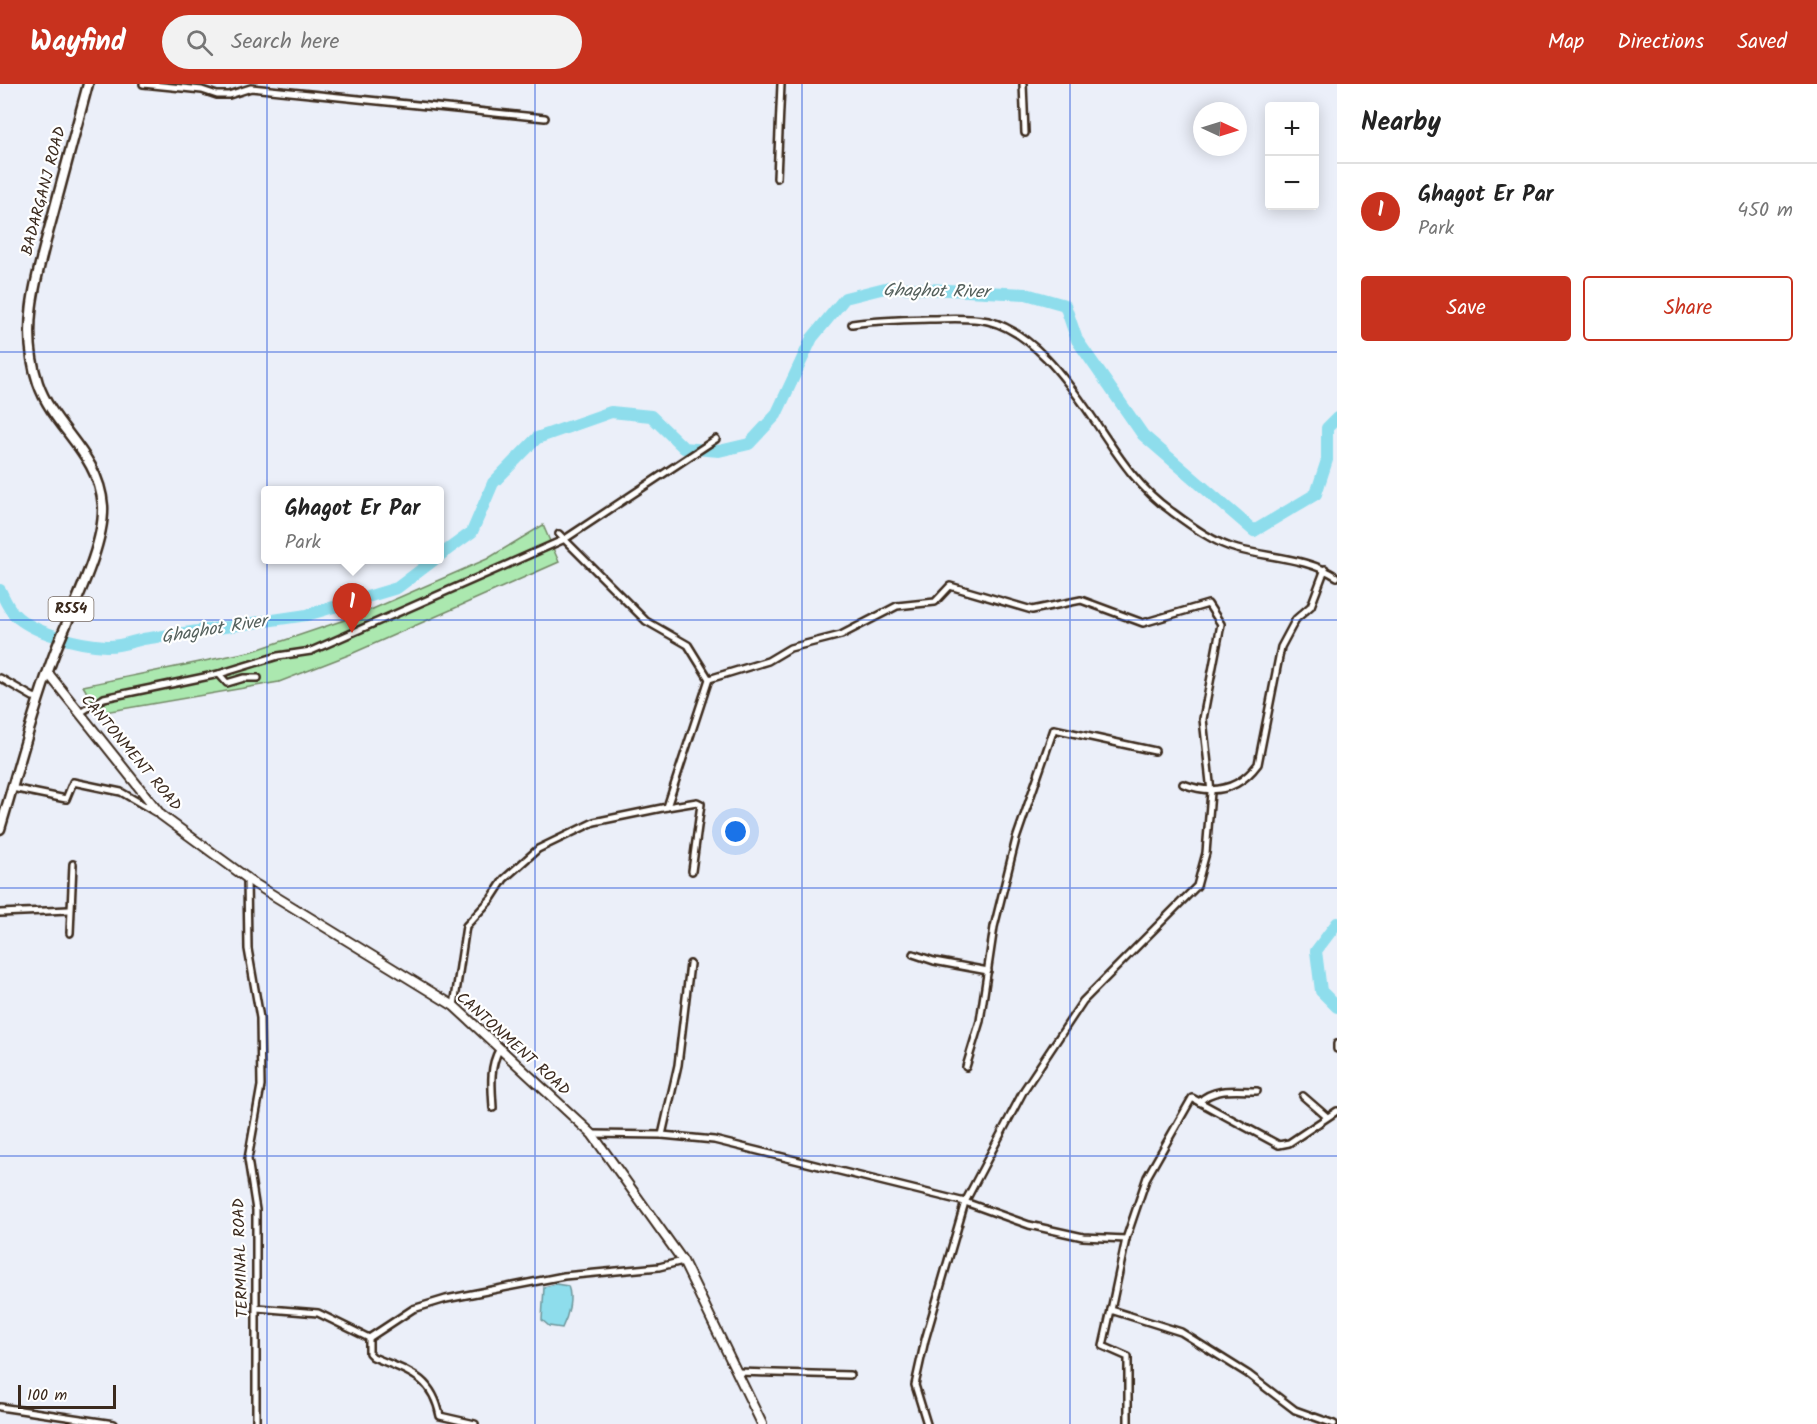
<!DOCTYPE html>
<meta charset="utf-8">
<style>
:root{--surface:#fff;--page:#f2f2f2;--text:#222;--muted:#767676;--line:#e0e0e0;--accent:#c8321e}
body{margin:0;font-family:Kalam,sans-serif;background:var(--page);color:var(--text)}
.controls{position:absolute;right:18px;top:18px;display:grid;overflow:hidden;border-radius:6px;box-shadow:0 3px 15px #0003}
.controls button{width:54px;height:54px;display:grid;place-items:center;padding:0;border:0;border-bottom:2px solid var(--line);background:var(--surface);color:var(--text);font:30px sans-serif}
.compass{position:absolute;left:1193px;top:18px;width:54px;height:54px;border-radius:50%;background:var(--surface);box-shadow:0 3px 15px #0003;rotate:94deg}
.scale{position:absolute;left:18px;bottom:15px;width:98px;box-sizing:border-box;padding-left:6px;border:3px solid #3b2a1e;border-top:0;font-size:16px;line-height:21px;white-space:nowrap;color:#3b2a1e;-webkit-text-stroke:4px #fff;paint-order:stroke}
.you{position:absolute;left:736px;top:748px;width:21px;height:21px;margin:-15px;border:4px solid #fff;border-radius:50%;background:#1a73e8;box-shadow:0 0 0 9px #1a73e833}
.badge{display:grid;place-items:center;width:39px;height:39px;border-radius:50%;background:var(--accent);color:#fff;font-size:20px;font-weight:700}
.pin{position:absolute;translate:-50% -50px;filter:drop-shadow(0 2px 3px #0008)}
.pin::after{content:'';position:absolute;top:32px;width:21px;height:18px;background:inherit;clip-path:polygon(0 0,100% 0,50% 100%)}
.popup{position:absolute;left:261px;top:402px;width:183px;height:78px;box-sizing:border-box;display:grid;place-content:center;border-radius:6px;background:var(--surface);filter:drop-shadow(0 2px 4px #0005);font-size:20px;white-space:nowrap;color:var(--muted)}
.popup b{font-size:22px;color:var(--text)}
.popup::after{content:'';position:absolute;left:50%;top:100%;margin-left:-12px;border:12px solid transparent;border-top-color:var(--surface)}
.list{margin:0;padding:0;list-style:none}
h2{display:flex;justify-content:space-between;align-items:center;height:78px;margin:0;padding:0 24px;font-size:26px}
h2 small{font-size:20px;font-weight:400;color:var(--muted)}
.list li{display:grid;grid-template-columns:39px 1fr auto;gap:18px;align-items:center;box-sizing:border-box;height:96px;padding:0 24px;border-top:2px solid var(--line)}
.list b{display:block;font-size:22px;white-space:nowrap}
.list p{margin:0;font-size:20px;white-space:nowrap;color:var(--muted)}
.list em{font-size:20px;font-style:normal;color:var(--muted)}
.actions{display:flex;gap:12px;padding:18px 24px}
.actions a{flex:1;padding:14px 0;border:2px solid var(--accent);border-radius:6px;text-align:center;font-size:21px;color:var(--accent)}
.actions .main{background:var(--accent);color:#fff}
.icon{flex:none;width:33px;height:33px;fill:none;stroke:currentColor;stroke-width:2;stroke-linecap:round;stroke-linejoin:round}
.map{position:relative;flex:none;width:1337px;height:1340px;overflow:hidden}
header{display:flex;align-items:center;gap:36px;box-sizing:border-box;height:84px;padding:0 30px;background:var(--accent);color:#fff}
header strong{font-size:28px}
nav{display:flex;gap:33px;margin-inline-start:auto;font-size:21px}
.search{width:420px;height:54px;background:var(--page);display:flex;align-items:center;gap:15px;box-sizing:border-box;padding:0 21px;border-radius:33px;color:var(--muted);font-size:22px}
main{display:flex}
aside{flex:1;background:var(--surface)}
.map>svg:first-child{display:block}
</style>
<header>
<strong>Wayfind</strong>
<div class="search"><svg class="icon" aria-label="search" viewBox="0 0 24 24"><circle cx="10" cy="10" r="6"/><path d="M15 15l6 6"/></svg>Search here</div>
<nav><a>Map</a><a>Directions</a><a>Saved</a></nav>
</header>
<main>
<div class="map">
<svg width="1337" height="1340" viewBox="0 0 1337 1340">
<rect width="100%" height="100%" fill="#ebeff9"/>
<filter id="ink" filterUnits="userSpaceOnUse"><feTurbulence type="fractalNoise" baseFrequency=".0167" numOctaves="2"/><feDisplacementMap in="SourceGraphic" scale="12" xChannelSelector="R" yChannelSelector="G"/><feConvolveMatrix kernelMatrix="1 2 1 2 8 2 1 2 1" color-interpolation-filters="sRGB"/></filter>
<g filter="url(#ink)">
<!-- green -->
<path fill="#abe8af" stroke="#738966" stroke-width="1.5" d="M543,441L559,478L351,570L279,598L99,629L83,602L253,567L359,531L487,475Z"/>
<!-- water -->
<path fill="#8eddec" stroke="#6d959a" stroke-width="1.5" d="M556,1200L568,1202C573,1215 568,1232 562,1244L549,1242L542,1236L544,1203Z"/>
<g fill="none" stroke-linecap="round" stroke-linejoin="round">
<!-- river -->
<g stroke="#8eddec" stroke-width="12">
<path d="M439,472L472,448L493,399L537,354L611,328L651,332L684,364L719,367L749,360L776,331L812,254L845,214L889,203L1026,210L1065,221L1077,256L1143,351L1254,447L1316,410L1327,376V344L1337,334"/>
<path d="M0,506C4,514 8,524 14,530C32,549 81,561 106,562C118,563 131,558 143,555L307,531L397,504L434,476"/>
<path d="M1337,839L1316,867L1321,907L1337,923"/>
</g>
<!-- street casing -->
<g stroke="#3b2a1e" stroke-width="10">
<g id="street">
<path d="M143,0L202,6L217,11H229L251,4L545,34"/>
<path d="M1023,0L1025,49"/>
<path d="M777,94L781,0"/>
<path d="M852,240C878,236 903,236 929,235C948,235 969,233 988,237C1031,247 1066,295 1090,330C1114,365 1134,401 1171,427C1190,441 1214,459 1237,465C1271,474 1308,474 1337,493"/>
<path d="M0,594L33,613L40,614"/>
<path d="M258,594H244L227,599L219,590L278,572L311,567L565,455L716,355"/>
<path d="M709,595L768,577L790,564L841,551L897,522L935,518L950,502L1032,526L1081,516L1143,539L1208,520L1221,540L1203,635L1211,708L1206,769L1197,802L1083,917L1024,1006L965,1118L925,1256L915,1301L927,1340"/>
<path d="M80,629L104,614L219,590"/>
<path d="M1183,700C1212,711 1238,707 1258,680L1281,563L1296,535L1311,522L1325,485"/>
<path d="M12,704L66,715L73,698L121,708L157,729"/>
<path d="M667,723L697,718L701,720L692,787"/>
<path d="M247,793L248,865L260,934L261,1002L248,1075L256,1126V1340"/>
<path d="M0,829L69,826"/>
<path d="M70,849L73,780"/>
<path d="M913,870L934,877L988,887"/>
<path d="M454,922L466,842L491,815L504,795L538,765L594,738L667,723L709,595L688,561L646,537L559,450"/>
<path d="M1337,960V965"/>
<path d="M966,983L980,937L994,843L1016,755L1054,645L1155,667"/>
<path d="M1303,1012L1326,1032"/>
<path d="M1199,1018C1215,1003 1236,1007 1257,1007"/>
<path d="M493,1024C492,1004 489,984 499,966"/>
<path d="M592,1050L662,1051L714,1056L965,1118L1029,1141L1083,1153L1126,1155"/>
<path d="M662,1051L678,981L690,880"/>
<path d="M257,1224L318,1229L369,1254V1269L373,1273C406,1287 432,1291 440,1332L475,1340"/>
<path d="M1111,1226L1103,1262L1128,1273V1340"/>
<path d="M369,1254L413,1225L446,1215L564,1192L659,1183L683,1177"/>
<path d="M737,1288L850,1291"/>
<path d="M0,1323L114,1340"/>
<path d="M1334,1340L1295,1326L1248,1290L1181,1248L1111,1226L1126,1155L1147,1093L1192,1014L1279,1061L1289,1059L1337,1027"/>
</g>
</g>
<!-- secondary casing -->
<g stroke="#3b2a1e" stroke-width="12">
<path id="secondary" d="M48,589L161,731L255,800L454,922L592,1050L683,1177L762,1340"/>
</g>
<!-- primary casing -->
<g stroke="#3b2a1e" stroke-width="13">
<path id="primary" d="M0,745C18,686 33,625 55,568C70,528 105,463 103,422C99,369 53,344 38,299C18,240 40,181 55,123C66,82 77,41 88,0"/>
</g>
<!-- street -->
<use href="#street" stroke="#fff" stroke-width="5"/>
<!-- secondary -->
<use href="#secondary" stroke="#fff" stroke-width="8"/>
<!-- primary -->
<use href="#primary" stroke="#fff" stroke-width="8"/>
</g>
</g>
<!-- grid -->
<path fill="none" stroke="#1d4ed8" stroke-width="1.5" stroke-opacity="0.55" d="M267,0V1340M535,0V1340M802,0V1340M1070,0V1340M0,268H1337M0,536H1337M0,804H1337M0,1072H1337"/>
<g text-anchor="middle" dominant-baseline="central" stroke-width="4.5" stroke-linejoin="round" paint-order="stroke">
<!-- shield labels -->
<rect fill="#fff" stroke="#766a62" stroke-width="1.5" x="48.5" y="513" width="45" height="24" rx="4.5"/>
<g font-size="15" font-weight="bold" fill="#3b2a1e">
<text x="71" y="525">R554</text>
</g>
<!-- street labels -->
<g font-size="16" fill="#3b2a1e" stroke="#fff">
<text transform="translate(44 107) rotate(-75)">BADARGANJ ROAD</text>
<text transform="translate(131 669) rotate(50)">CANTONMENT ROAD</text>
<text transform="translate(513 960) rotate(42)">CANTONMENT ROAD</text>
<text transform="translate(241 1174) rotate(-92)">TERMINAL ROAD</text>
</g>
<!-- water labels -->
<g font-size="18" font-style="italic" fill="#54605c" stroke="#fff">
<text transform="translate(936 208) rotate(1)">Ghaghot River</text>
<text transform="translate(214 546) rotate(-9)">Ghaghot River</text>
</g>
</g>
</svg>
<div class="controls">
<button>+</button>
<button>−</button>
</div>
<svg class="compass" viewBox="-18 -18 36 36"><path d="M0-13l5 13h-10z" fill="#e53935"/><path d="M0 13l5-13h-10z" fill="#767676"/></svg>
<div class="scale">100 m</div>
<div class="you"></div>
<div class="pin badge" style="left:352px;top:549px">1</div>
<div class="popup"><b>Ghagot Er Par</b>Park</div>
</div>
<aside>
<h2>Nearby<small></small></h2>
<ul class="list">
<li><span class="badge">1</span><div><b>Ghagot Er Par</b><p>Park</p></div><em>450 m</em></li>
</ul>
<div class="actions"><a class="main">Save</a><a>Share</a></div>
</aside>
</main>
